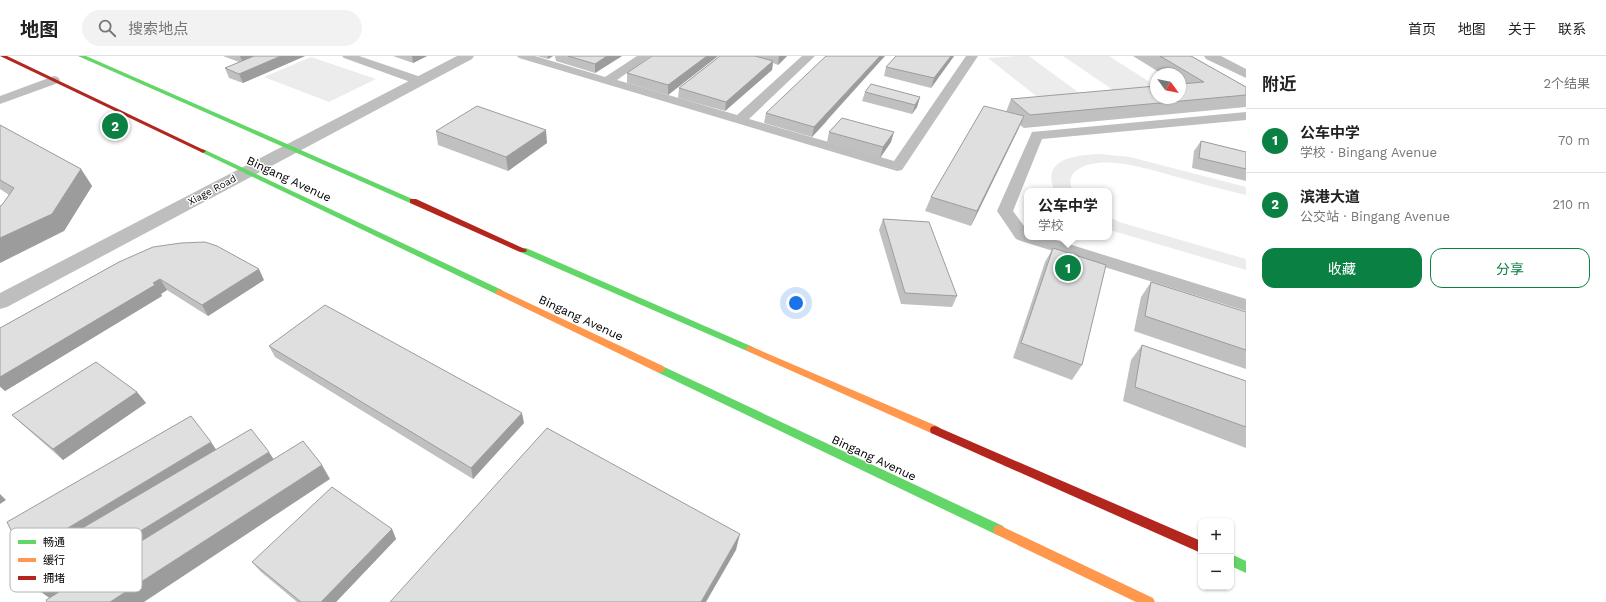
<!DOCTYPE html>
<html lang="zh">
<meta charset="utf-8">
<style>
:root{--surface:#fff;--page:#f2f2f2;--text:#222;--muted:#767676;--line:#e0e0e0;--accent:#0b8043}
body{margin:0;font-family:"Work Sans","Noto Sans SC",sans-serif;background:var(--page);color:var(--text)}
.controls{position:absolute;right:12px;bottom:12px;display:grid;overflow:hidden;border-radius:8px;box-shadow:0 1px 3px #0004}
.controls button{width:36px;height:36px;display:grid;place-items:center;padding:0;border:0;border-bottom:1px solid var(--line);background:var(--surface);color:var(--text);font:20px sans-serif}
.compass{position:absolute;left:1150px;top:12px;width:36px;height:36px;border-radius:50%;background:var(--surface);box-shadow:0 1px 3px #0004;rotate:123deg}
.you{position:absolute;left:796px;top:247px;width:14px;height:14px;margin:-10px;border:3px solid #fff;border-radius:50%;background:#1a73e8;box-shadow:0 0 0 6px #1a73e833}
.badge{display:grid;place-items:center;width:26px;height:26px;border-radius:50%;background:var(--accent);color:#fff;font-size:13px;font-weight:700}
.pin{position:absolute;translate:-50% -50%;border:2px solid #fff;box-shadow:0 1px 4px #0006}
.popup{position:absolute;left:1024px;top:132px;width:88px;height:52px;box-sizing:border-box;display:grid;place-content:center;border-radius:8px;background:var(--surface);filter:drop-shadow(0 1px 3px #0005);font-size:13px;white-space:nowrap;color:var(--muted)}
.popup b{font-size:15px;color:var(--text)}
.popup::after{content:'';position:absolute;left:50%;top:100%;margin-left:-8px;border:8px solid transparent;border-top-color:var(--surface)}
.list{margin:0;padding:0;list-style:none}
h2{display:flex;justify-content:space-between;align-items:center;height:52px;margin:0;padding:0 16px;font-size:17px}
h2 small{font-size:13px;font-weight:400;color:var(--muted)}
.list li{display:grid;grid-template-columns:26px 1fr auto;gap:12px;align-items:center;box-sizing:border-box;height:64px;padding:0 16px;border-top:1px solid var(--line)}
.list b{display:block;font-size:15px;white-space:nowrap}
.list p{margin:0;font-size:13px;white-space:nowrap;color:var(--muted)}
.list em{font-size:13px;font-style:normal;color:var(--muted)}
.actions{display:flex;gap:8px;padding:12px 16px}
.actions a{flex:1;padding:9px 0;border:1px solid var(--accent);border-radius:12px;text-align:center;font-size:14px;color:var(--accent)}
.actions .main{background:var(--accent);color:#fff}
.icon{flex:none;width:22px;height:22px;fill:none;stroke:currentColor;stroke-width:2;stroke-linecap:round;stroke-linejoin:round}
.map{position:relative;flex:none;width:1246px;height:546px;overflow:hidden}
header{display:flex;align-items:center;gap:24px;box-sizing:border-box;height:56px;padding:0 20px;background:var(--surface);border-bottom:1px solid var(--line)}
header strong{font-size:19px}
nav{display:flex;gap:22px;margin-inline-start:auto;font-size:14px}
.search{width:280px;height:36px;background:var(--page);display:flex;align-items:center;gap:10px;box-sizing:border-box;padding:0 14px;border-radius:22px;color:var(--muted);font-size:15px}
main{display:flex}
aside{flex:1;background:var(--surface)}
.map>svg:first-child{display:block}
</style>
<header>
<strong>地图</strong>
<div class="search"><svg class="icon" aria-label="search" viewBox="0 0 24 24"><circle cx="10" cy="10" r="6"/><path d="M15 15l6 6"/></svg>搜索地点</div>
<nav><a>首页</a><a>地图</a><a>关于</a><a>联系</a></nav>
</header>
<main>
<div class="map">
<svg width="1246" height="546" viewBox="0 0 1246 546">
<rect width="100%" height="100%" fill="#fff"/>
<!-- green -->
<g fill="#ececec">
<path d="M1018,0H1029L1082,39L1040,43L988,2Z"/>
<path d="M1063,0H1109L1156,30L1116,36Z"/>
<path d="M311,1L376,23L329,46L264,21Z"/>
<path d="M1100,98L1130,101L1246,131V139C1224,134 1203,128 1181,122C1154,115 1102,96 1077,114C1069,120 1069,127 1073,135H1055C1040,102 1077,99 1100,98Z"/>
<path d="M1109,161L1119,166L1246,203V214L1113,175L1109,173Z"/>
</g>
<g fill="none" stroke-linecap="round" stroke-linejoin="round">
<!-- lane -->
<g fill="#bebebe" fill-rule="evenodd">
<path d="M342,0H359L424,22L426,25L424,28H416L344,2Z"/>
<path d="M517,0H535L605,21L637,0H651L617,24L737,59L802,0H815L749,63L894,105L966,0H978L902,114L897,115L519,2Z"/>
<path d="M54,20L58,21L60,24L58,27L0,48V40Z"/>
<path d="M1246,56V64L1042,83L1013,155L1027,174V181H1046L1246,243V255L1021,185L1016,183L997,155L1032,76Z"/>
</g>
<!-- street -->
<g fill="#bebebe" fill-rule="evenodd">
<path d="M457,0H474L472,3L7,251L0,253V237Z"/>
<path d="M1204,0H1221L1246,13V22L1206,3Z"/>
</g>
<!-- fast -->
<g fill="#63d668" fill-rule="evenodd">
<path d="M78,0H86L417,145L416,147H410Z"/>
<path d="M203,93L502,234L503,236L499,239L496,238L201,96L200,95Z"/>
<path d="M520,192H526L753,291L755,293L753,295H747L520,196L519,194Z"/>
<path d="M660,309L1003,470L1005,474L1003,478L999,479L995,478L657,316L655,313L657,310Z"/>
<path d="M1231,498L1246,505V517L1231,510Z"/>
</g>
<!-- slow -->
<g fill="#ff974d" fill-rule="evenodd">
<path d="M499,233L663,310L665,313L663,316H657L496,238L495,236Z"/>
<path d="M750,290L939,371L940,374L939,377L935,378L931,377L747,295L745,293L747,291Z"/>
<path d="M999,469L1153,542L1155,546H1136L995,478L993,474L995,470Z"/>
</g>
<!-- jam -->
<g fill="#b3261e" fill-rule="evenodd">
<path d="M0,0H7L206,95L203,97L201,96Z"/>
<path d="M410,143H416L527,194L526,196H520L410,147Z"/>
<path d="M935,370L1201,485V497L931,377L930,374L931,371Z"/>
</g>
</g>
<!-- wall -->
<g fill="#c0c0c0">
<path d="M223,0H305L243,27L229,22L225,12L239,6Z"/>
<path d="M393,0H427L413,7Z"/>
<path d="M537,0H553L548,3Z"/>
<path d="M555,0H622L595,17L556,5Z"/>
<path d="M652,0H718L668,39L627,27V17Z"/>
<path d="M720,0H787L778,9L773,7L772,14L725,55L678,42L679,32Z"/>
<path d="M954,0L931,32L884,20L886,11Z"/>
<path d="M1133,0H1191L1246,31V51L1024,72L1020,69L971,170L925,155L931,141L1006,56L1011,43L1180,42V18H1162Z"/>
<path d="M865,36L920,41L917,51L912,58L862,45Z"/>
<path d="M766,57L827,65L812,81L764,67Z"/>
<path d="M0,69L81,113L92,130L64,175L2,149L9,139L0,133Z"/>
<path d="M436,75L547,87L508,115L438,89Z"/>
<path d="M829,76L891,86L880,102L827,86Z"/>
<path d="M1201,85L1246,96V125L1192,112L1194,95Z"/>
<path d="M883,163L957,240L952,251L901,248L879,174Z"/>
<path d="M1053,192L1082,309L1072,324L1013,302L1045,206Z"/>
<path d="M119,206L264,224L208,260L167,234L161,238L162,240L5,335L0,331V272Z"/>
<path d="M1151,226L1246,256V313L1134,275L1141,241Z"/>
<path d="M1142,289L1246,325V392L1123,345L1131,304Z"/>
<path d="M269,290L524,367L473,423L275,301Z"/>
<path d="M137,336L146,347L63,404L23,369L12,359Z"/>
<path d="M392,473L396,483L336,546H297L260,515L252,506Z"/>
</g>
<!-- shaded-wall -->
<g fill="#9c9c9c">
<path d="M240,0H261L243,8Z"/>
<path d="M281,0H305L243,27L239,18Z"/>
<path d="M412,0H427L413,7Z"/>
<path d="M548,0H553L548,3Z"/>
<path d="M607,0H622L595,17V8Z"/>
<path d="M707,0H718L668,39V29Z"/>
<path d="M779,0H787L778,9Z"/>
<path d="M880,0H885L812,81L814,71Z"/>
<path d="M951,0H954L931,32L934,22Z"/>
<path d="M773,5L772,14L725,55L726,46Z"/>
<path d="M920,41L917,51L912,58L915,49Z"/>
<path d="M1024,60L1018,74L971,170L977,155Z"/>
<path d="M546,74L547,87L508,115L506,101Z"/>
<path d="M894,76L891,86L880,102L883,91Z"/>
<path d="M81,113L92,130L64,175L0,207V182Z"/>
<path d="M259,213L264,224L208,260L202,249Z"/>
<path d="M160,223L167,234L161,238L162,240L5,335L0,330V321Z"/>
<path d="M137,336L146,347L63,404L53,393Z"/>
<path d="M522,357L524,367L473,423L471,412Z"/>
<path d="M211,386L221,401L40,512L23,499Z"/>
<path d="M269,396L278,410L55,546L41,536Z"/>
<path d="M322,409L330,423L144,546H110Z"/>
<path d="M0,438L6,444L0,448Z"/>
<path d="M392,473L396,483L336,546H321Z"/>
<path d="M740,478L736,494L706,546H701Z"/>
</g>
<!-- building -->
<g fill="#dfdfdf" stroke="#9c9c9c">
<path d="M254,0H281L239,18L225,12Z"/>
<path d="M568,0H607L595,8Z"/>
<path d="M652,0H707L668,29L627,17Z"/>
<path d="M720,0H755L773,5L726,46L679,32Z"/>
<path d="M826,0H880L814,71L766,57Z"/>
<path d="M896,0H951L934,22L886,11Z"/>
<path d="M1160,0H1191L1246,31V39L1030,59L1011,43L1156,30V42H1180V28L1204,26Z"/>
<path d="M871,28L920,41L915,49L865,36Z"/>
<path d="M477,50L546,74L506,101L436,75Z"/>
<path d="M984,50L1024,60L977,155L931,141Z"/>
<path d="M842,62L894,76L883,91L829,76Z"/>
<path d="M0,69L81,113L52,158L0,182V150L2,149L14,132L0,124Z"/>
<path d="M1201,85L1246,96V113L1199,102Z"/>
<path d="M883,163L929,166L957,240L905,237Z"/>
<path d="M205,186L217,190L259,213L202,249L160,223L153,227L155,229L0,321V272L119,206L153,191L181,187Z"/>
<path d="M1053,192L1106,209L1082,309L1021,287Z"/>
<path d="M1151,226L1246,256V294L1145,260Z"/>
<path d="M325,249L522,357L471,412L269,290Z"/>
<path d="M1142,289L1246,325V371L1135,331Z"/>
<path d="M96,306L137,336L53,393L12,359Z"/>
<path d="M191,360L211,386L23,499L7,466Z"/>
<path d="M547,372L740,478L701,546H390Z"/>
<path d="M251,373L269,396L41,536L28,504Z"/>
<path d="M303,385L322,409L110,546H47L46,544Z"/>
<path d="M332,431L392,473L321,546H301L252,506Z"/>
</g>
<g text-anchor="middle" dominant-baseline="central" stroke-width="3" stroke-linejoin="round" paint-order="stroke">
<!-- far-street labels -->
<g font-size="10" fill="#000" stroke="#fff">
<text transform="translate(212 134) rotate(-28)">Xiage Road</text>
</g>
<!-- street labels -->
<g font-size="12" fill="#000" stroke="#fff">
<text transform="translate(289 123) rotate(25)">Bingang Avenue</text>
<text transform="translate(581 262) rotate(25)">Bingang Avenue</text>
<text transform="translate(874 402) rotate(25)">Bingang Avenue</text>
</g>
</g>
<!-- legend -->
<rect x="10" y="472" width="132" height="64" rx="6" fill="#fff" stroke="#b2b2b2" stroke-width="1"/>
<rect x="18" y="484" width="18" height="4" fill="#63d668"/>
<rect x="18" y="502" width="18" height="4" fill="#ff974d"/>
<rect x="18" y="520" width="18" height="4" fill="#b3261e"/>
<g font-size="11" fill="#000">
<text x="43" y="490">畅通</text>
<text x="43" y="508">缓行</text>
<text x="43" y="526">拥堵</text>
</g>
</svg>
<div class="controls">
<button>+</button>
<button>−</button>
</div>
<svg class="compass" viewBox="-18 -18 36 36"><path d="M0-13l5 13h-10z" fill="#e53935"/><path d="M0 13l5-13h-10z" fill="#767676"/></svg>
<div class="you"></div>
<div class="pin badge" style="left:1068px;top:212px">1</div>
<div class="popup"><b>公车中学</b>学校</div>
<div class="pin badge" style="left:115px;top:70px">2</div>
</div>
<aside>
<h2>附近<small>2个结果</small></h2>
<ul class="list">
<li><span class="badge">1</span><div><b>公车中学</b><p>学校 · Bingang Avenue</p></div><em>70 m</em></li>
<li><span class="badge">2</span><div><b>滨港大道</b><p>公交站 · Bingang Avenue</p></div><em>210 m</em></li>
</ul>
<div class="actions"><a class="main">收藏</a><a>分享</a></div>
</aside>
</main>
